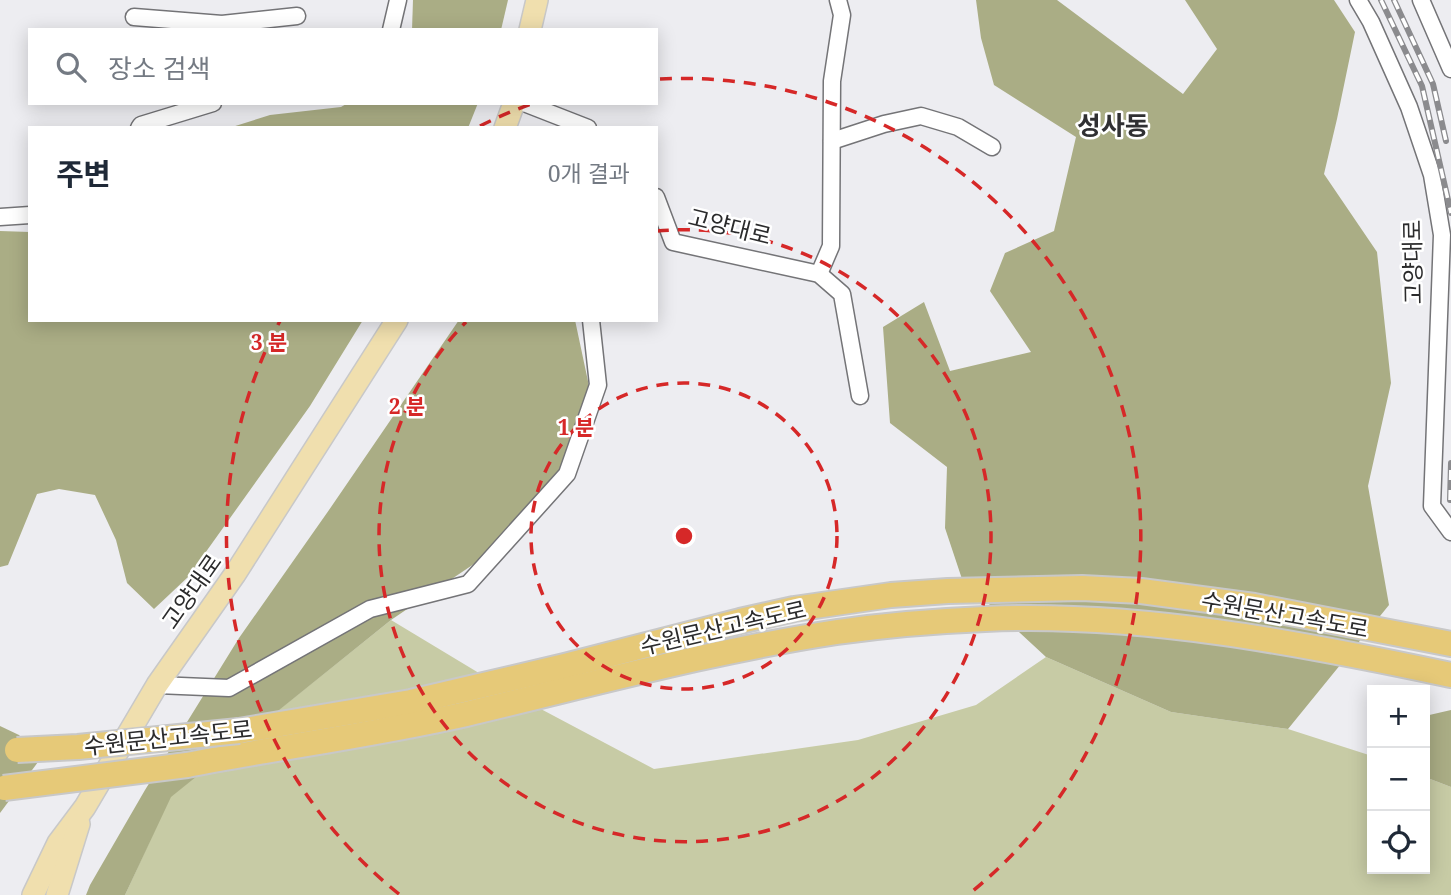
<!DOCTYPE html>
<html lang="ko">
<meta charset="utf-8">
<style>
:root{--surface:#fff;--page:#f6f6f7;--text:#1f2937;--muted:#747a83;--line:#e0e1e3}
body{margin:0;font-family:"Noto Serif","Noto Sans KR",serif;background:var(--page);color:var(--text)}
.controls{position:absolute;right:21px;bottom:21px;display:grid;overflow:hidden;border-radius:0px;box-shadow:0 4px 18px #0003}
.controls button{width:63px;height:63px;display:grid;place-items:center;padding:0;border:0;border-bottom:2px solid var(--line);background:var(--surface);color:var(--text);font:35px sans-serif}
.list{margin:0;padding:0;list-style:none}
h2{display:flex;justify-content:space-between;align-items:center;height:91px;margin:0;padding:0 28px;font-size:30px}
h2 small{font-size:23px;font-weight:400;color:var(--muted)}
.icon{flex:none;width:38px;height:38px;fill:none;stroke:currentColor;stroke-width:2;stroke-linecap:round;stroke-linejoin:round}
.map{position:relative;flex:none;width:1451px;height:895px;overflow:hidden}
.search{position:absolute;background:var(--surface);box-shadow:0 4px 18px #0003;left:28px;top:28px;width:630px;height:77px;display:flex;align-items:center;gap:18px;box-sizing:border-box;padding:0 24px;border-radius:0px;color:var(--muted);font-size:26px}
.panel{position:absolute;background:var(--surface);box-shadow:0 4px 18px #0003;left:28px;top:126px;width:630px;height:196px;border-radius:0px}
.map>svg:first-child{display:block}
</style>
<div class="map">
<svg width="1451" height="895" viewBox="0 0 1451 895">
<rect width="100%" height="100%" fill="#ededf1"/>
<!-- green -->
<path fill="#c7cba5" d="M391,620L522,699L654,769L858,740L976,705L1046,657L1171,712L1288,729L1372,756V869H1425V777L1451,787V895H125L170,797Z"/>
<!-- forest -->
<g fill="#aaad85">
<path d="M413,0H508L501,30H412Z"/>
<path d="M976,0H1057L1183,94L1217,49L1185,0H1334L1355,32L1337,119L1324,174L1377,252L1391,383L1368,486L1389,605L1288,729L1171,712L1046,657L962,579L945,528L947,467L890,423L883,327L924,302L950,371L1031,352L990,291L1005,253L1054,231L1076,137L994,85L981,38Z"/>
<path d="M348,103H478L468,128H229L270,115L341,107Z"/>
<path d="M0,231L30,232V320H363L310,406L188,577L154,609L127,583L116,540L95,495L59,489L37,494L8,565L0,567Z"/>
<path d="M459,320H575L589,386L561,470L502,545L391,620L171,797L125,895H86L90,885L145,790L239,638L329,510Z"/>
<path d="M1451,710V787L1425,777V716Z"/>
<path d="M0,726L19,735L41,758L0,813Z"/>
</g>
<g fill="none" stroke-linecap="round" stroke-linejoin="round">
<!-- minor casing -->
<g stroke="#747477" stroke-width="19">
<g id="minor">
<path d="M1358,0L1371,22L1409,107L1432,175L1442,235L1432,506L1451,532"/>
<path d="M1421,0L1451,69"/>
<path d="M134,17L222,24L297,16"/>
<path d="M391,30L398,0"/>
<path d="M524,103L588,128"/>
<path d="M139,128L141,125L213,103"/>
<path d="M832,141L884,124L921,116L958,127L992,147"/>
<path d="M656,197L673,242L819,274L842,294L860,396"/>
<path d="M0,217L30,215"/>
<path d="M819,274L831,246L832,81L842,15L838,0"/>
<path d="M157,685L229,688L370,609L468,584L567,474L598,385L591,320"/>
</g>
</g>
<!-- major casing -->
<g stroke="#c8c8c8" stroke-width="24">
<g id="major">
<path d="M530,30L537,0"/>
<path d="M505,128L514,103"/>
<path d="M33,895L58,843L85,807L157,685L235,574L397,320"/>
<path d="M57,895L79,824"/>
</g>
</g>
<!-- highway casing -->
<g stroke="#c8c8c8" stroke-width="28">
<g id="highway">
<path d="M239,731L411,702L565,666L740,621L794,609L891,595L948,591L1082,588L1141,591L1254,606L1451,644"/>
<path d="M187,765C280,747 374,735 466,714C589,685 712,651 837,632C886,625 936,621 985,619C1140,612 1300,643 1451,675"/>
</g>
</g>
<!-- minor -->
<use href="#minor" stroke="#fff" stroke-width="16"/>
<!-- major -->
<use href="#major" stroke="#f0dfae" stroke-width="21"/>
<!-- highway -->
<use href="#highway" stroke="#e6c978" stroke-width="24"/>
<!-- rail casing -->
<g stroke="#8b8b8e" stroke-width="6">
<g id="rail">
<path d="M1381,0L1422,86L1451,213"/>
<path d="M1394,0L1433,84L1446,141"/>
<path d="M1450,500L1451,463"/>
</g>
</g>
<!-- rail -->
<use href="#rail" stroke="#fff" stroke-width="3.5" stroke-dasharray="10" stroke-linecap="butt"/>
<!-- highway-bridge casing -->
<g stroke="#c8c8c8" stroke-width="28" stroke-linecap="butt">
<g id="highway-bridge">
<path d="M17,750L78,747L239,731"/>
<path d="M4,788L187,765"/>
</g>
</g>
<!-- highway-bridge -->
<use href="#highway-bridge" stroke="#e6c978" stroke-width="24"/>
</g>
<!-- distance rings -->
<g fill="none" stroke="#d62828" stroke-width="3.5" stroke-dasharray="12 9">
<circle cx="684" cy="536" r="153"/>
<path d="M657 231A306 306 0 1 1 466 322"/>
<path d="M399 894A458 458 0 0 1 280 321M480 126A458 458 0 0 1 531 104M660 79A458 458 0 0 1 969 894"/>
</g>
<g text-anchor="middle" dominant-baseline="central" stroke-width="5" stroke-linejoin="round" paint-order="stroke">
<!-- street labels -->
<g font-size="23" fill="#2b2b2c" stroke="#fff">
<text transform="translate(730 226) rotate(14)">고양대로</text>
<text transform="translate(1412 262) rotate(-91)">고양대로</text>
<text transform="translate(191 591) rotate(-55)">고양대로</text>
<text transform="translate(1285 614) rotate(10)">수원문산고속도로</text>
<text transform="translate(723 627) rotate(-13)">수원문산고속도로</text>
<text transform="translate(168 737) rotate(-6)">수원문산고속도로</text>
</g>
<!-- quarter labels -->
<g font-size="26" font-weight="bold" fill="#303033" stroke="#fff">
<text x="1113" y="125">성사동</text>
</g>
</g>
<circle cx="684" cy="536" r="10" fill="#d62828" stroke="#fff" stroke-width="3.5"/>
<g font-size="21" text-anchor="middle" font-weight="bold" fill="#d62828" stroke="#fff" stroke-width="5" stroke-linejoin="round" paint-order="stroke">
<text x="269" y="350">3 분</text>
<text x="407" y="414">2 분</text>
<text x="576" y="435">1 분</text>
</g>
</svg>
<div class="controls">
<button>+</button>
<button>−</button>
<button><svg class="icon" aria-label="locate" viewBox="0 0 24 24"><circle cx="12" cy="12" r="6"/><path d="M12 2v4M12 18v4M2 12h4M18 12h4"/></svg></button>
</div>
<div class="search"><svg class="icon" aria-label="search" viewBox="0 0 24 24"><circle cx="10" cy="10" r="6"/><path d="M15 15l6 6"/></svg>장소 검색</div>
<section class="panel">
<h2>주변<small>0개 결과</small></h2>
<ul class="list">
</ul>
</section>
</div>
